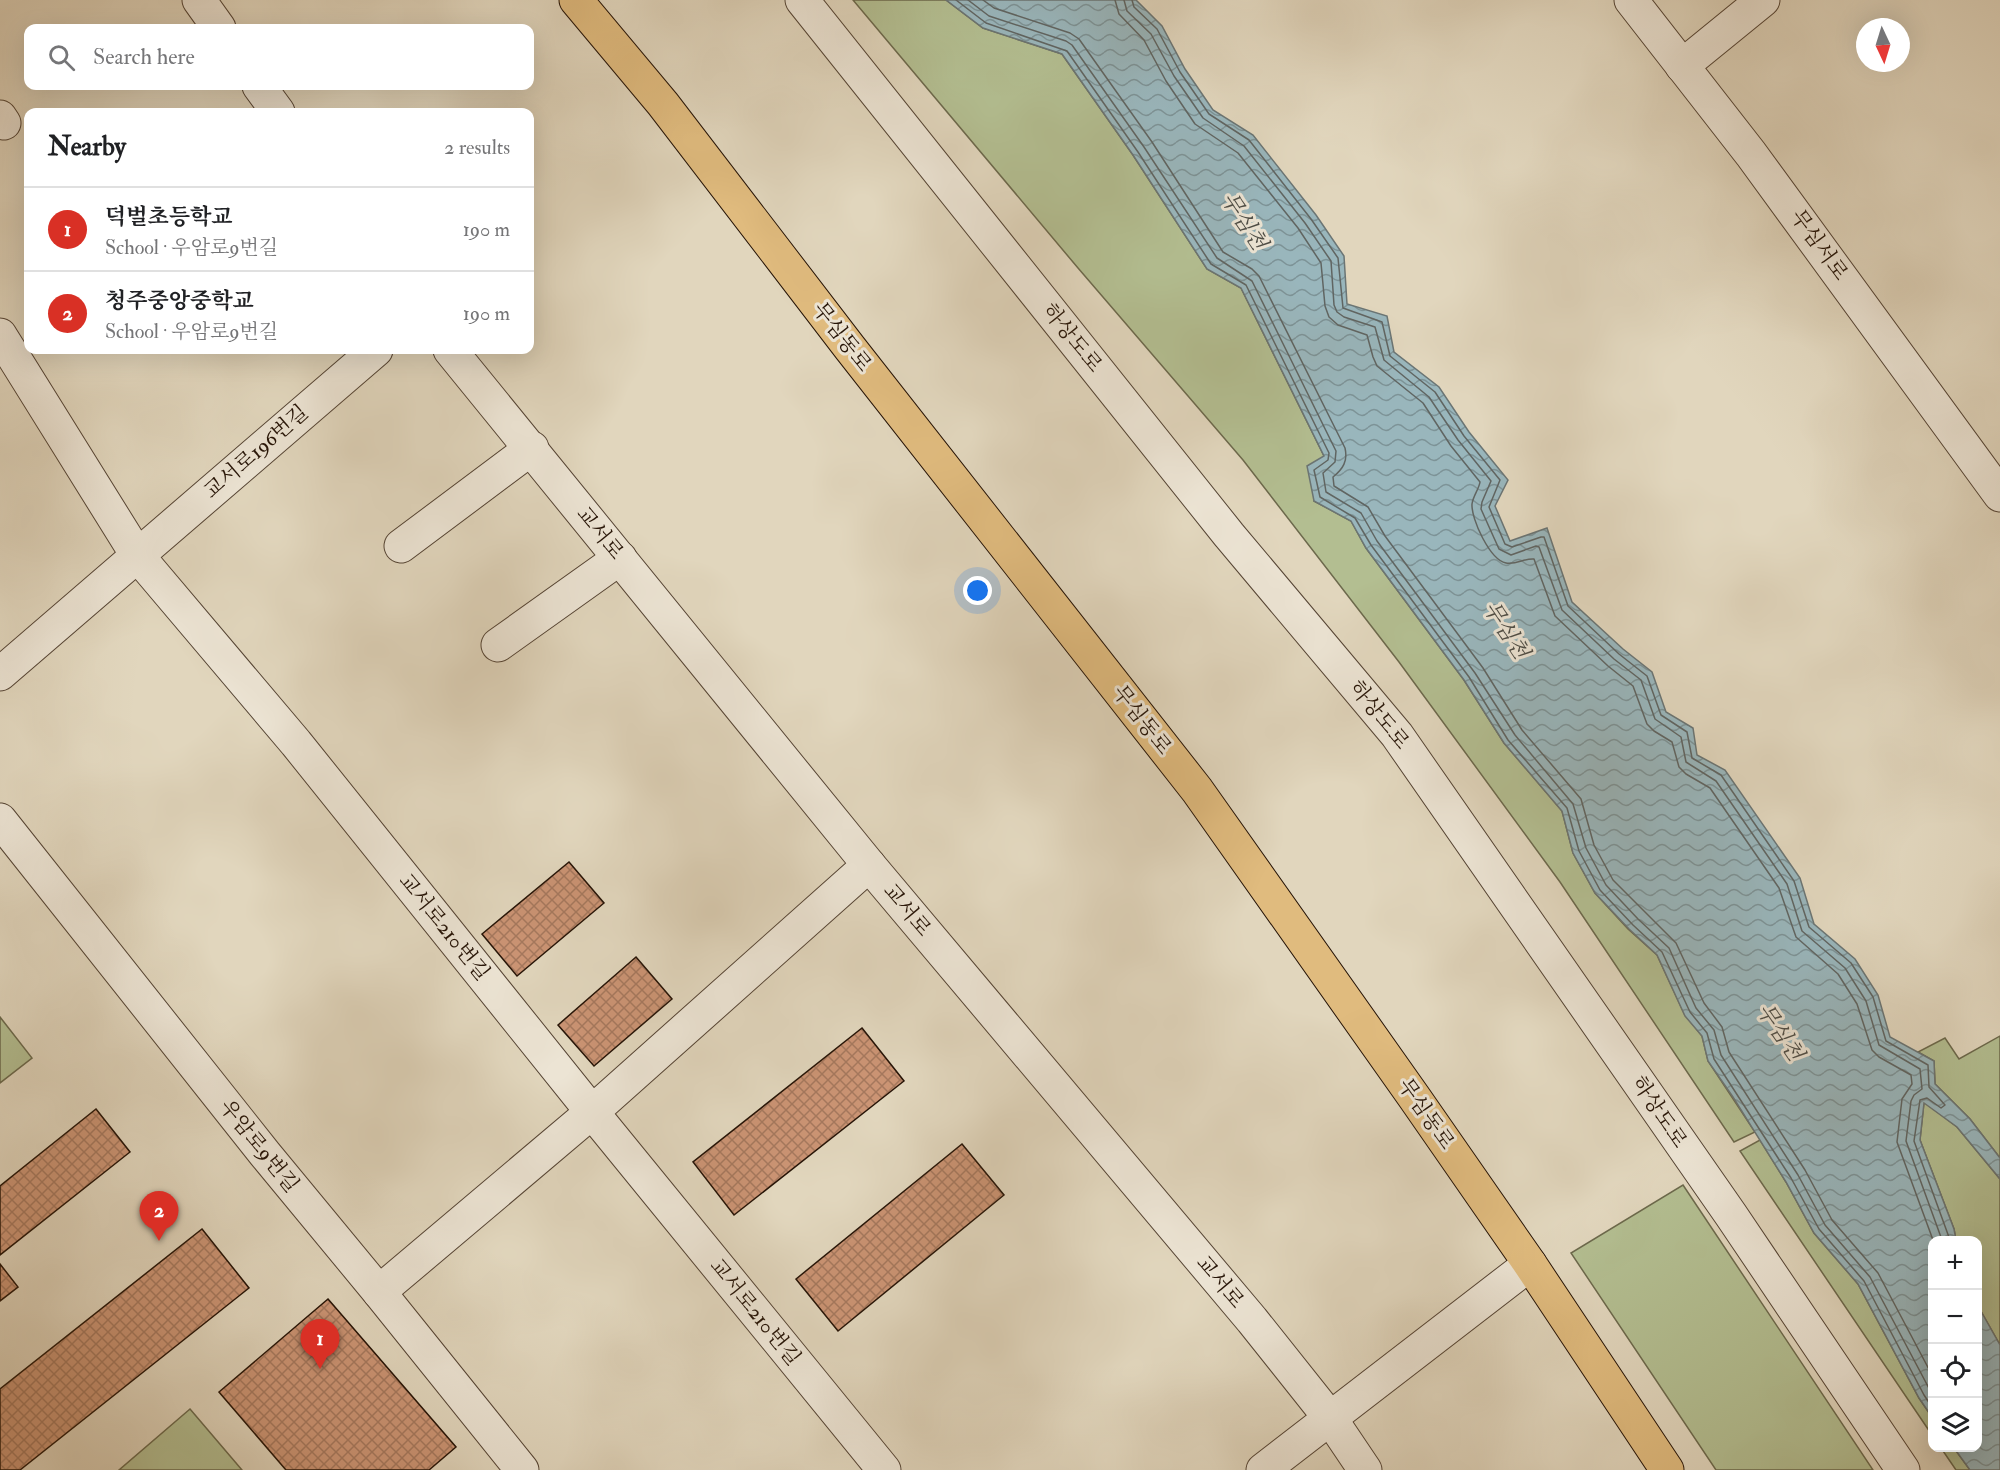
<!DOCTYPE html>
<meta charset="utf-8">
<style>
:root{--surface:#fff;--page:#f2f2f2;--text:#202124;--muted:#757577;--line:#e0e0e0;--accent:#d93025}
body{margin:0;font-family:"IM FELL Double Pica","Noto Serif KR",serif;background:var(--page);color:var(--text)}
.controls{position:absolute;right:18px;bottom:18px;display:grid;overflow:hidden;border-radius:12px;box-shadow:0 6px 24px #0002}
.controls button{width:54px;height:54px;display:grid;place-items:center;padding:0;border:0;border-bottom:2px solid var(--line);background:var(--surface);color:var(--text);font:30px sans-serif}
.compass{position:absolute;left:1856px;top:18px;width:54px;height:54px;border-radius:50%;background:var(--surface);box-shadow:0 6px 24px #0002;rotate:176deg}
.you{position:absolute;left:978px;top:591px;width:21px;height:21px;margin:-15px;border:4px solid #fff;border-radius:50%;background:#1a73e8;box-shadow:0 0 0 9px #1a73e833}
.badge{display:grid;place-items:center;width:39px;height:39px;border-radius:50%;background:var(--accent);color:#fff;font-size:20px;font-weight:700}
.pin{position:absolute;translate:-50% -50px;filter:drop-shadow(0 2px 3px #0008)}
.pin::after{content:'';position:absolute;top:32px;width:21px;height:18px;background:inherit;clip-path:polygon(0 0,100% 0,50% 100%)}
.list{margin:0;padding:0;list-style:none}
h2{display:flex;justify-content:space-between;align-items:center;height:78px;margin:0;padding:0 24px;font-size:26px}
h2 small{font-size:20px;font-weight:400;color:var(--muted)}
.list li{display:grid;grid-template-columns:39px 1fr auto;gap:18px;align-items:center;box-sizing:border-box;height:84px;padding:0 24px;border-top:2px solid var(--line)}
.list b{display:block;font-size:22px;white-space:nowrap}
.list p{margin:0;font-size:20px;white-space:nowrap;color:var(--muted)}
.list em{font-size:20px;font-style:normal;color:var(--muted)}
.icon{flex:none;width:33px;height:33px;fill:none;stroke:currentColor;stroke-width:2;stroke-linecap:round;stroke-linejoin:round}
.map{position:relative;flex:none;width:2000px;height:1470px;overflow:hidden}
.search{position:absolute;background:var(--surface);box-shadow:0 6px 24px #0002;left:24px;top:24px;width:510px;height:66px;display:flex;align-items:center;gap:15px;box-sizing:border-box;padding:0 21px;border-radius:12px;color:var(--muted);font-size:22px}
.panel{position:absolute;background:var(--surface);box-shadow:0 6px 24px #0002;left:24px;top:108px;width:510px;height:246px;border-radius:12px}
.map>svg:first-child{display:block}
</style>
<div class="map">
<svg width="2000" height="1470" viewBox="0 0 2000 1470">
<defs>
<pattern id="water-waves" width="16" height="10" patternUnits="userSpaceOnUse" patternTransform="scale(1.5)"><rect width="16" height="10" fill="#99b6bc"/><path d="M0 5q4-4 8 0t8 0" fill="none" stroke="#7d9397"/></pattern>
<pattern id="building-cross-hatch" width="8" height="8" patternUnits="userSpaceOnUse" patternTransform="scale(1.5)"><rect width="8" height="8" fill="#cb9474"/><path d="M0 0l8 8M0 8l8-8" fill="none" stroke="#a5785d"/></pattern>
</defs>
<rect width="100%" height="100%" fill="#e1d6bd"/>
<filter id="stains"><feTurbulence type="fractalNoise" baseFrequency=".00333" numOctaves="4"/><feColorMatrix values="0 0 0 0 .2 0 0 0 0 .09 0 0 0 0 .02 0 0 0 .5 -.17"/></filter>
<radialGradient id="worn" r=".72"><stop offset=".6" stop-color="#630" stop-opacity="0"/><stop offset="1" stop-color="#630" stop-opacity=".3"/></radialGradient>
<!-- green -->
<g fill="#b3be91" stroke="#6c694c" stroke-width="1.5">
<path d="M853,0H946L983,28L1062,54L1133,155L1207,269L1241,288L1324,456L1314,501L1351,521L1366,548L1464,680L1504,743L1562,811L1573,853L1595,893L1628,929L1657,955L1685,1015L1702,1036L1708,1061L1755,1132L1734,1142L1560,882L1399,662L1243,460L1078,268Z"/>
<path d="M0,1017L32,1058L0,1083Z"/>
<path d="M2000,1036V1158L1970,1119L1935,1084L1934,1061L1918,1052L1945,1038L1959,1059Z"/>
<path d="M1924,1102L1957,1127L2000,1179V1345L1978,1306V1240H1956L1954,1229L1920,1140Z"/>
<path d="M1760,1140L1786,1182L1814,1233L1858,1284L1919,1398L1932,1417V1435L1740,1151Z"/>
<path d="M1683,1185L1873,1470H1716L1571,1253Z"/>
<path d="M190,1409L242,1470H119Z"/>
<path d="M1941,1448H1954L1970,1470H1956Z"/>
</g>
<!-- water -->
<g fill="url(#water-waves)" stroke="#6b7574" stroke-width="1.5">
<path d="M946,0H1136L1162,26L1185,69L1213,110L1253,135L1316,215L1344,256L1347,304L1387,316L1394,352L1439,387L1469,432L1508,480L1495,506L1510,541L1547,528L1572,602L1623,649L1652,672L1666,712L1693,728L1697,755L1725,770L1800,878L1814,924L1855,959L1878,995L1890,1037L1934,1061L1935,1084L1970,1119L2000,1158V1179L1957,1127L1924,1103L1920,1140L1954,1229L1956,1240H1932V1417L1919,1398L1858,1284L1814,1233L1786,1182L1733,1097L1708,1061L1702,1036L1685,1016L1657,955L1629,929L1595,893L1573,853L1562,811L1504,743L1464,680L1366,548L1351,521L1314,501L1307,466L1324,456L1241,288L1207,269L1133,155L1062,54L983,28Z"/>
<path d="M1978,1306L2000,1345V1470H1970L1954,1448H1978Z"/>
</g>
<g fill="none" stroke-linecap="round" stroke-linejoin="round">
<!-- shore -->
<g stroke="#606562" stroke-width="1.5">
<path d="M956,0L986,23L1067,51L1138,152L1211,264L1246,285L1329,453L1328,460L1314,470L1320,497L1355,518L1371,545L1469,677L1508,740L1567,808L1579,851L1600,890L1633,925L1662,952L1690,1012L1707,1033L1714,1059L1791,1178L1819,1229L1864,1281L1924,1395L1932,1407"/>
<path d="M968,0L989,16L1066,41L1072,45L1144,147L1217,258L1252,281L1336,451L1335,462L1323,473L1326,492L1361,513L1377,541L1475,673L1515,735L1573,804L1586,848L1606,885L1638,919L1669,948L1696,1008L1714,1030L1721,1055L1798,1175L1825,1225L1870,1277L1932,1394"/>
<path d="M983,0L994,8L1070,33L1079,39L1152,142L1223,252L1252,269L1259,276L1345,448C1348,461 1343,469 1333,477L1334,486L1368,507L1385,536L1483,668L1522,730L1581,799L1594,845L1613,880L1676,943L1704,1003L1722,1027L1729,1052L1805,1170L1832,1220L1878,1273L1932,1375"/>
<path d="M1115,0L1119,14L1144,40L1166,81L1195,124L1238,153L1298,228L1321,263L1325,306L1329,317L1338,325L1367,335L1373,357L1377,366L1423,403L1451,446L1480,482C1479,489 1473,496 1472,504C1471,519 1490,560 1506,563C1516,565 1525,558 1534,559L1555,616L1608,666L1633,686L1647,724L1654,731L1672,742L1679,767L1686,774L1710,788L1779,888L1796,937L1838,974L1857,1004L1872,1050L1879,1057L1911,1075L1912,1084L1902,1099L1897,1142L1933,1240"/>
<path d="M1124,0L1127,11L1151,34L1174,76L1203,118L1244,146L1305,223L1331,261L1334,305L1337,312L1344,317L1375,327L1384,360L1429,397L1458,440L1491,481L1482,502L1481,509L1499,549L1511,555L1536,546L1539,547L1562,610L1614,659L1641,680L1655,719L1681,737L1686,762L1716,781L1787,884L1802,931L1845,968L1866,1001L1879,1045L1920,1069L1922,1089L1914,1095L1911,1101L1906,1141L1942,1240"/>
<path d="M1132,0L1134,7L1157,29L1180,72L1209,114L1249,140L1311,219L1338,258L1343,308L1382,322L1390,356L1435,392L1464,436L1500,480L1489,507L1505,544L1512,547L1541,537H1544L1568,606L1619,654L1647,676L1661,715L1687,732L1692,758L1721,775L1794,881L1809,927L1851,963L1873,997L1886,1041L1928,1065L1929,1087L1945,1105L1941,1108L1927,1098L1920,1100L1914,1141L1950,1240"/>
</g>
</g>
<!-- building -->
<g fill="url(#building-cross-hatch)" stroke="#261407" stroke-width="1.5">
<path d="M569,862L604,903L517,976L482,934Z"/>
<path d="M636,957L672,999L594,1066L558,1025Z"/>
<path d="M862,1028L904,1081L734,1215L693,1162Z"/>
<path d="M96,1109L130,1152L0,1255V1186Z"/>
<path d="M962,1144L1004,1195L838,1331L796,1279Z"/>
<path d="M202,1229L249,1288L20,1470H0V1389Z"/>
<path d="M0,1264L18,1287L0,1301Z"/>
<path d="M328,1299L456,1447L429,1470H286L219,1392Z"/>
</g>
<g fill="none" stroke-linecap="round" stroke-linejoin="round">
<!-- minor casing -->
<g stroke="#554434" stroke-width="35">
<g id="minor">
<path d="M199,0L219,28"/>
<path d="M802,0L1229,535L1397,735L1731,1215L1903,1470"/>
<path d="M1631,0L1751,154L2000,495"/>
<path d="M1682,66L1763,0"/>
<path d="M259,86L278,112"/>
<path d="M0,117L4,123"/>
<path d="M0,335L137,555L296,743L592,1112L884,1470"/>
<path d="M450,350L869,865L1252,1320L1330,1418L1365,1470"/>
<path d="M401,546L532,448"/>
<path d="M498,645L620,558"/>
<path d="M0,674L376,350"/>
<path d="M0,820L265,1154L379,1292L522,1470"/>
<path d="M379,1292L592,1112L869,865"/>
<path d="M1263,1470L1530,1264"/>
</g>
</g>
<!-- major casing -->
<g stroke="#261407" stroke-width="35">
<path id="major" d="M576,0L663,104L850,348L1197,790L1414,1097L1530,1264L1667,1470"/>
</g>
<!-- minor -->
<use href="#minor" stroke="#ece4d4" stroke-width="33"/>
<!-- major -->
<use href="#major" stroke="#e0bb7e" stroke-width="33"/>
</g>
<g text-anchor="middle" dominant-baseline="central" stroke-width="6" stroke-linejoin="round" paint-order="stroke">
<!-- street labels -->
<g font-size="21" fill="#261407" stroke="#ece4d4">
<text transform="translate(1819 245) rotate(54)">무심서로</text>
<text transform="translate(842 337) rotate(52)">무심동로</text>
<text transform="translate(1072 338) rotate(51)">하상도로</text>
<text transform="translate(256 452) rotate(-41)">교서로196번길</text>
<text transform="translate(600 533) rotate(51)">교서로</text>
<text transform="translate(1379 715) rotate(51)">하상도로</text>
<text transform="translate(1142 720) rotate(52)">무심동로</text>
<text transform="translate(907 910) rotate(50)">교서로</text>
<text transform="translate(444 927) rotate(51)">교서로210번길</text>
<text transform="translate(1659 1112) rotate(56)">하상도로</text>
<text transform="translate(1426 1114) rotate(55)">무심동로</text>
<text transform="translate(259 1146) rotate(51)">우암로9번길</text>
<text transform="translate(1220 1282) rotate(50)">교서로</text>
<text transform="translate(755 1312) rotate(51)">교서로210번길</text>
</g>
<!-- water labels -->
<g font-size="22" font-style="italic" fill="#4e4d46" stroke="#ece4d4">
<text transform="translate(1244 221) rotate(57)">무심천</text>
<text transform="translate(1506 630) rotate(57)">무심천</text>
<text transform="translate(1780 1032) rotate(56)">무심천</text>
</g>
</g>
<rect width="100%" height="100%" filter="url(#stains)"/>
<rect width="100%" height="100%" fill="url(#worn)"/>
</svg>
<div class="controls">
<button>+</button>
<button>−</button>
<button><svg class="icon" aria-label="locate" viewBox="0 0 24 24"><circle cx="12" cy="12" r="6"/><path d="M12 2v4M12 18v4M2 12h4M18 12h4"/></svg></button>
<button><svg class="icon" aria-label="layers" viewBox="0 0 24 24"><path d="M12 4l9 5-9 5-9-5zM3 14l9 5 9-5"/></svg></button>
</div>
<svg class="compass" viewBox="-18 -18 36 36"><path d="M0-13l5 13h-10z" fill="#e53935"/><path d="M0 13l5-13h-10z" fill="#757577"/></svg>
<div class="you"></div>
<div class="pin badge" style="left:320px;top:1369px">1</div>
<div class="pin badge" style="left:159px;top:1241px">2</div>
<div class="search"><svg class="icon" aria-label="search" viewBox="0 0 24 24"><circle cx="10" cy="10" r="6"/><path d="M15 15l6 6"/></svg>Search here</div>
<section class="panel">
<h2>Nearby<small>2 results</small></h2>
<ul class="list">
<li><span class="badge">1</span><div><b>덕벌초등학교</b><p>School · 우암로9번길</p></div><em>190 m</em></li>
<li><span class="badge">2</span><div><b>청주중앙중학교</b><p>School · 우암로9번길</p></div><em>190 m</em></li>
</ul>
</section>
</div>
